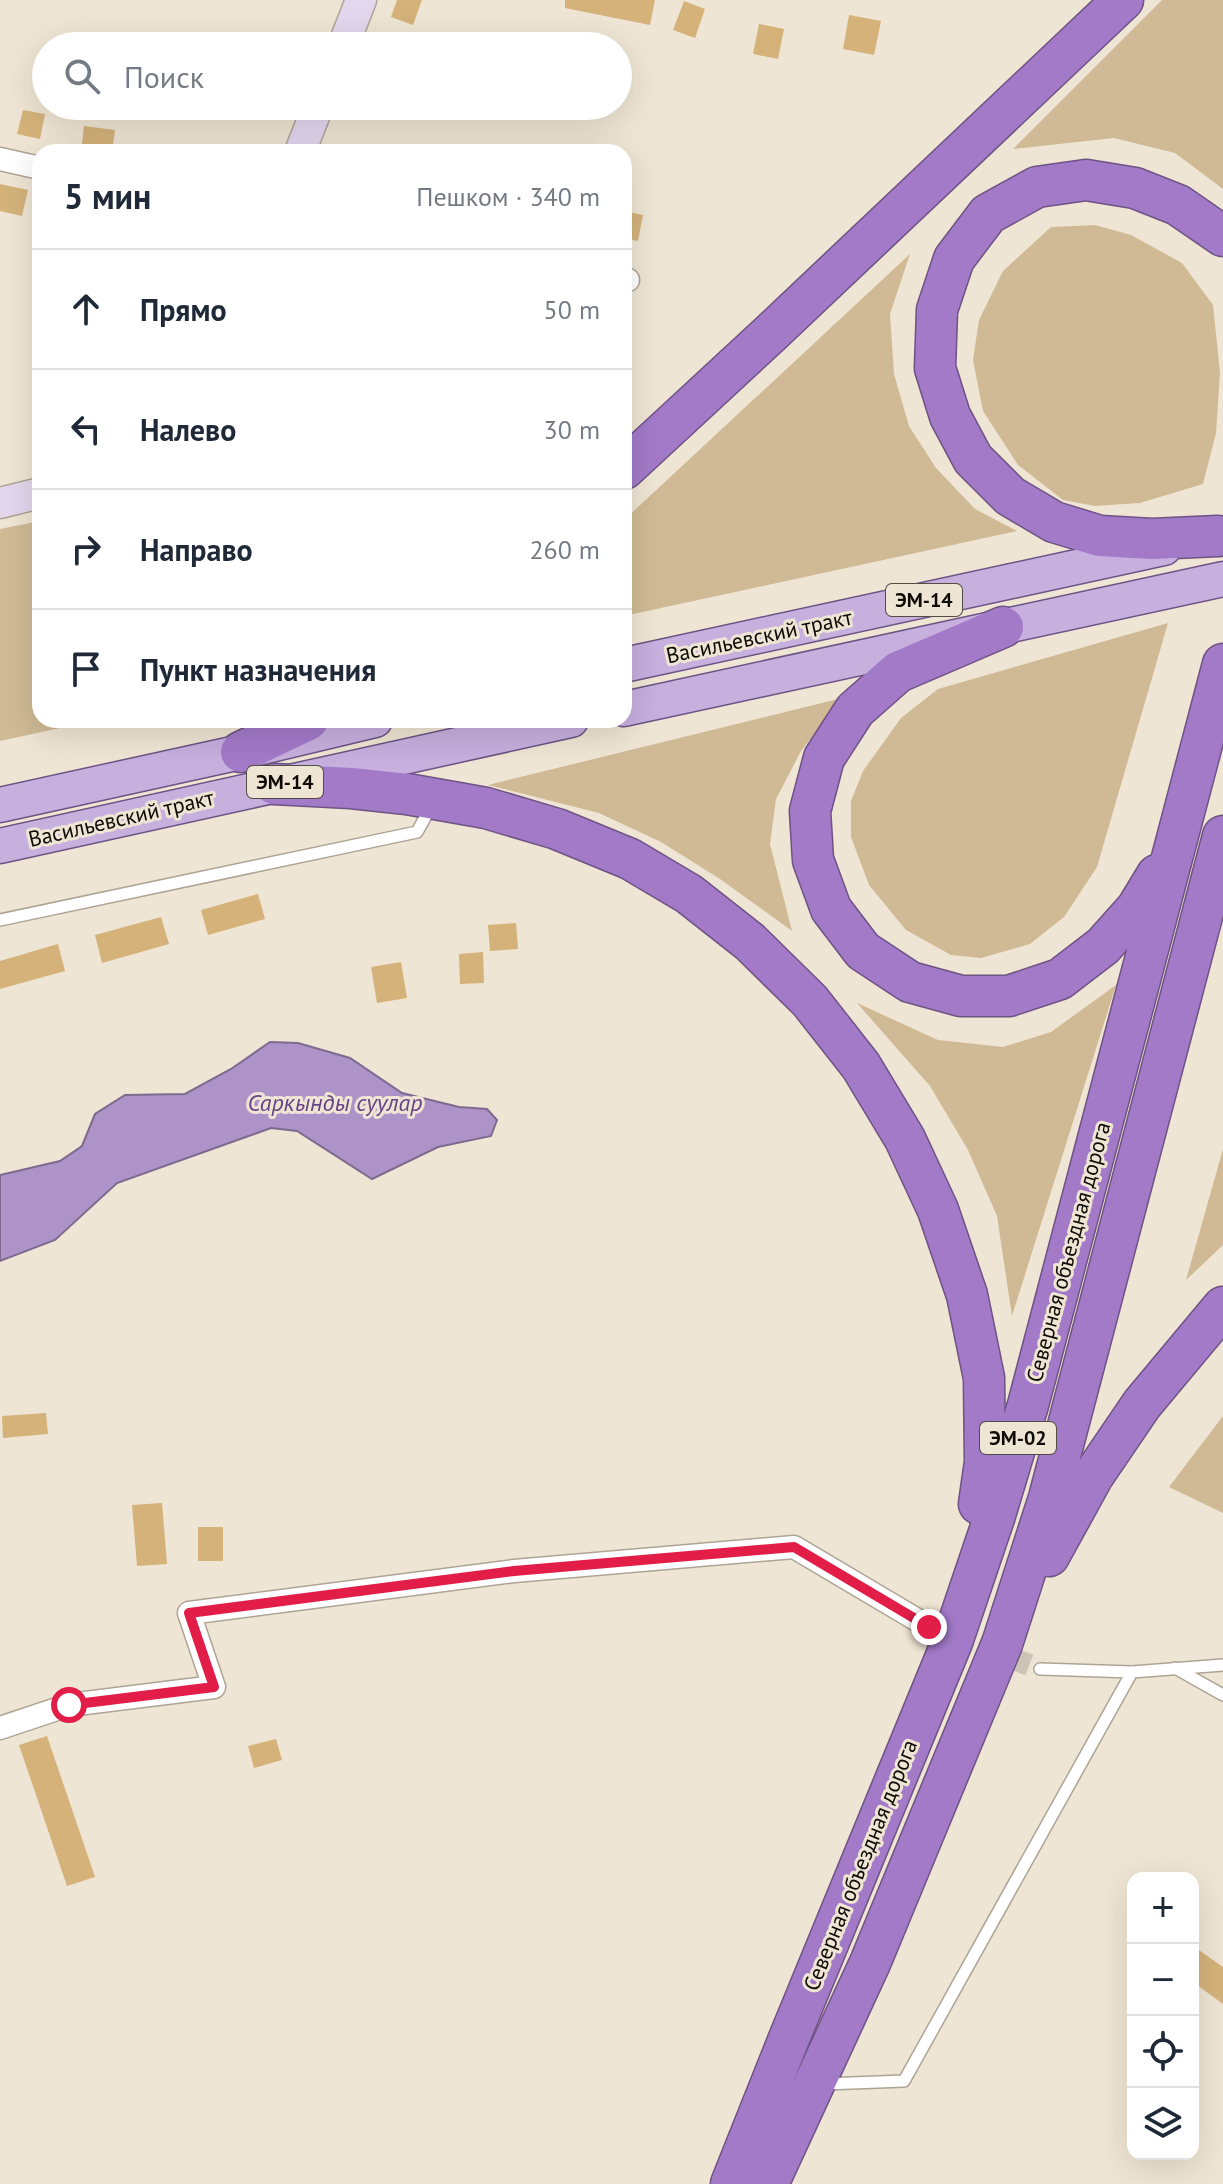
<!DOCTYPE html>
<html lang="ru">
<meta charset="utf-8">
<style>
:root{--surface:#fff;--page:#f2f2f3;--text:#1f2937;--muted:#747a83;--line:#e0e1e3}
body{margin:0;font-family:"PT Sans",sans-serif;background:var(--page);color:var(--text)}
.controls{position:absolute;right:24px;bottom:24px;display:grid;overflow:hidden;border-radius:16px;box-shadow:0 8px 32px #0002}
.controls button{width:72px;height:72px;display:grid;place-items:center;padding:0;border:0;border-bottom:2px solid var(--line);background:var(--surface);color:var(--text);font:40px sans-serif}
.stop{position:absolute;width:24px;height:24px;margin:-18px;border:6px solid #e11d48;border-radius:50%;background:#fff}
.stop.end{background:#e11d48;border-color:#fff;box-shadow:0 2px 8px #0008}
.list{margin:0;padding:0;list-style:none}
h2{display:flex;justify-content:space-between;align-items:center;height:104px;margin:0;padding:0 32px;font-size:34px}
h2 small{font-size:26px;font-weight:400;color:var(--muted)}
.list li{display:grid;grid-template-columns:52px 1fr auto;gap:24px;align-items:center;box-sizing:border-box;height:120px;padding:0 32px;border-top:2px solid var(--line)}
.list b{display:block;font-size:30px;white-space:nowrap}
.list em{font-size:26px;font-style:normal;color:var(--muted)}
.icon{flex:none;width:44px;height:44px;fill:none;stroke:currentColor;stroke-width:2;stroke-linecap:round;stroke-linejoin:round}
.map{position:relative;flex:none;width:1223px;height:2184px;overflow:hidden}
.search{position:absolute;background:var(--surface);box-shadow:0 8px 32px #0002;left:32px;top:32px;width:600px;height:88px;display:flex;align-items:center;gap:20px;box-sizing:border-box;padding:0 28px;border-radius:44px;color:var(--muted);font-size:30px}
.panel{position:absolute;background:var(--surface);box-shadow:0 8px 32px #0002;left:32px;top:144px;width:600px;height:584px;border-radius:24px}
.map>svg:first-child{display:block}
</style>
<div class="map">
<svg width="1223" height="2184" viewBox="0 0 1223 2184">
<rect width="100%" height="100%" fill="#efe5d4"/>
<!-- green -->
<g fill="#d0ba95">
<path d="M1162,0H1223V189L1175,153L1114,138L1013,149Z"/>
<path d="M1095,225L1131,235L1182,263L1213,305L1220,373L1216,433L1203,484L1140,503L1095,506L1063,500L1018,465L983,411L973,360L979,320L1003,271L1051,227Z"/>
<path d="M910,254L890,314L894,374L909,426L936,468L975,509L1017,531L624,616V520Z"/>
<path d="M40,521V720H97L0,741V529Z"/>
<path d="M1168,623L1097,867L1064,917L1030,944L981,958L951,955L906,930L869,885L851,837V801L863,771L901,718L938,689Z"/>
<path d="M842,698L801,751L776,799L770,844L792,931L720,879L661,842L599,813L488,785Z"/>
<path d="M1116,985L1012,1316L997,1216L968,1150L930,1086L857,1003L938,1040L1003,1047L1051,1032Z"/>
<path d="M1223,1149V1245L1186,1280Z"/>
<path d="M1223,1416V1513L1169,1487Z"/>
</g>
<!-- water -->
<path fill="#ae93c9" stroke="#7e6a8e" stroke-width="2" d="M270,1042L298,1043L350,1058L402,1093L459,1107L487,1109L497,1120L491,1136L438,1147L372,1179L297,1131L271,1128L117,1183L55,1240L0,1261V1175L60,1161L82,1146L95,1114L125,1095L185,1094L231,1069Z"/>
<!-- building -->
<g fill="#d4b27a">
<path d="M397,0H422L413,25L391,17Z"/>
<path d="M565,0H655L650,25L565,8Z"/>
<path d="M684,1L705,9L695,38L673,30Z"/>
<path d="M849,15L881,21L874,55L843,49Z"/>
<path d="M759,24L784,29L778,59L753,54Z"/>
<path d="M23,110L45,114L40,139L17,134Z"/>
<path d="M84,126L115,130L112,152H81Z"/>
<path d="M0,184L28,190L22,216L0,211Z"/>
<path d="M624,211L643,215L638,241L624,238Z"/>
<path d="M258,894L265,919L208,935L201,910Z"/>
<path d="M161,917L169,944L102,963L95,935Z"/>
<path d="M516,923L518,949L490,951L488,925Z"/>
<path d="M58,944L65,971L0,989V961Z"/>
<path d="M483,952L484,983L460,984L459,954Z"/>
<path d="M401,962L407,998L377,1003L371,967Z"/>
<path d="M46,1413L48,1434L3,1438L2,1416Z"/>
<path d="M162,1503L167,1564L137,1566L132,1505Z"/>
<rect x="198" y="1527" width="25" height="34"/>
<path d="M47,1736L95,1877L67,1886L19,1745Z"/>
<path d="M276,1739L282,1760L254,1768L248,1746Z"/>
<path d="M1193,1946L1223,1967V2004L1193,1982Z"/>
</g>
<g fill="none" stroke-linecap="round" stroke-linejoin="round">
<!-- street-tunnel -->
<path stroke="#cdc4b5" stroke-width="22" stroke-dasharray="22 11" stroke-linecap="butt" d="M947,1634L1040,1669"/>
<!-- lane casing -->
<g stroke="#aea495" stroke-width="14">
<g id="lane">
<path d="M0,920L417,832L431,807"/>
<path d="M1175,1668L1223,1695"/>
<path d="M1040,1669L1132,1672"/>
<path d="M825,2084L904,2081L1132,1672L1223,1665"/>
</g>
</g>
<!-- street casing -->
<g stroke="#aea495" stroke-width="25">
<g id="street">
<path d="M0,159L40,168"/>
<path d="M624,279L628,280"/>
<path d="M0,1728L69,1705L214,1687L189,1613L514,1571L794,1547L929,1627"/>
</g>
</g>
<!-- secondary casing -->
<g stroke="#aea495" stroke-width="33">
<g id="secondary">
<path d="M343,46L361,0"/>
<path d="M300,152L318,106"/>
<path d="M0,503L40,493"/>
</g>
</g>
<!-- primary casing -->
<g stroke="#6e5384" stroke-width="37">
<g id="primary">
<path d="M624,665L1164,548"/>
<path d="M624,709L1223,579"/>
<path d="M0,805L241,752L375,720"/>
<path d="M0,846L571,720"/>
</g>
</g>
<!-- highway casing -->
<g stroke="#6e5384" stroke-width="43">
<g id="highway">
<path d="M624,469L771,333L1123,0"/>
<path d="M1218,536L1152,539L1100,536L1054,522L1010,496L973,459L950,416L935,368L937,310L954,259L988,214L1037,187L1086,180L1135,188L1178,205L1223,236"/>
<path d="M1003,627L898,672L855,710L824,758L810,811L813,860L831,909L863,951L910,982L961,996H1009L1060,979L1103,946L1137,908L1157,875"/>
<path d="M241,752L308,720"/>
<path d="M274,784L351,788L407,794L486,808L557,829L630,859L689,894L750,942L810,1001L861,1066L905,1139L938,1210L967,1295L984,1378L985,1462L979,1504"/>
<path d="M1049,1556L1093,1476L1142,1404L1223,1307"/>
<path d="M731,2184L788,2041L952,1642L995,1515L1028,1405L1223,664"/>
<path d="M768,2184L870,1963L1002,1644L1049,1498L1223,836"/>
</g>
</g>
<!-- lane -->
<use href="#lane" stroke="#fff" stroke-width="11"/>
<!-- street -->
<use href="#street" stroke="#fff" stroke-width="22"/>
<!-- secondary -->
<use href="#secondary" stroke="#e3d7ee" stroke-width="30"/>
<!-- primary -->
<use href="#primary" stroke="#c7afde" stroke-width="34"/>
<!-- highway -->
<use href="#highway" stroke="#a27ac8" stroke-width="40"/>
</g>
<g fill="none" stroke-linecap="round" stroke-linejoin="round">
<!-- route -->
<path stroke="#e11d48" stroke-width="10" d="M69,1705L214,1687L189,1613L514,1571L794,1547L929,1627"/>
</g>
<g text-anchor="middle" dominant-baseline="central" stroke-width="6" stroke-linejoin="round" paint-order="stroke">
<!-- shield labels -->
<g fill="#efe5d4" stroke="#524c44" stroke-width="2">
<rect x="886" y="584" width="76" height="32" rx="6"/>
<rect x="247" y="766" width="76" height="32" rx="6"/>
<rect x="980" y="1422" width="76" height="32" rx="6"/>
</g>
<g font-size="20" font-weight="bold" fill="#0e0b06">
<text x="924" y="600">ЭМ-14</text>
<text x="285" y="782">ЭМ-14</text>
<text x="1018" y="1438">ЭМ-02</text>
</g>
<!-- street labels -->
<g font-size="22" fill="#0e0b06" stroke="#efe5d4">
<text transform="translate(759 636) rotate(-12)">Васильевский тракт</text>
<text transform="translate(121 818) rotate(-13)">Васильевский тракт</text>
<text transform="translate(1068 1252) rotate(-75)">Северная объездная дорога</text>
<text transform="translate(860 1865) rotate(-68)">Северная объездная дорога</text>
</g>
<!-- water labels -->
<g font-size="24" font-style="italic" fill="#684387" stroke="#efe5d4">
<text x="335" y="1102">Саркынды суулар</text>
</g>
</g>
</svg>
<div class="controls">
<button>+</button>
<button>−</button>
<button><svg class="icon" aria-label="locate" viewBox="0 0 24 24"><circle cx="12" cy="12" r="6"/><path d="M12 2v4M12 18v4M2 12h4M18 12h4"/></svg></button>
<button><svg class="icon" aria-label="layers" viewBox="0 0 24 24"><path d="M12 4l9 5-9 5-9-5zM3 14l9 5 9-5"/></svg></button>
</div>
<div class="stop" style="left:69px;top:1705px"></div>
<div class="stop end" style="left:929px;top:1627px"></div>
<div class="search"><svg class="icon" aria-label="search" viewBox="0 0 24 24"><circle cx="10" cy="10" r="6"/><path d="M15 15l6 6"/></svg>Поиск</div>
<section class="panel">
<h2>5 мин<small>Пешком · 340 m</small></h2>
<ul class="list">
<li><svg class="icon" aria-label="ahead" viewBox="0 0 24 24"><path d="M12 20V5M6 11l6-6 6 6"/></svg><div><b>Прямо</b></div><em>50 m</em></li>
<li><svg class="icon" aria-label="left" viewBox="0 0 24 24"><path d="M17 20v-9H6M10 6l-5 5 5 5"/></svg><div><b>Налево</b></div><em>30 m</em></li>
<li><svg class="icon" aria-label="right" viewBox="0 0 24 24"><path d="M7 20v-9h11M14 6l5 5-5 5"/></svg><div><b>Направо</b></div><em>260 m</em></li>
<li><svg class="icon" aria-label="arrive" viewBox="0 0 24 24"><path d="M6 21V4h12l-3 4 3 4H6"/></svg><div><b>Пункт назначения</b></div></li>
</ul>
</section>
</div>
